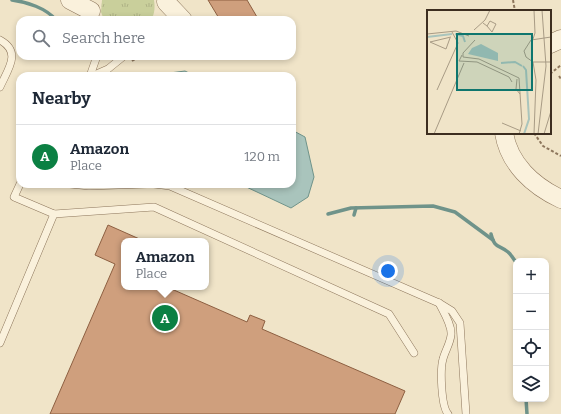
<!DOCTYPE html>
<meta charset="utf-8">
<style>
:root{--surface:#fff;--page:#f6f6f7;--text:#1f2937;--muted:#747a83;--line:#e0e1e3;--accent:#0b8043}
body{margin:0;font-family:Bitter,serif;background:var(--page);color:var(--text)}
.controls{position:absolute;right:12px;bottom:12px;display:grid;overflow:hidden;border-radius:8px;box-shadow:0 2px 6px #0003}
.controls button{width:36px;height:36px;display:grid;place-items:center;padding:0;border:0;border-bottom:1px solid var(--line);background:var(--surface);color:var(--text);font:20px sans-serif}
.you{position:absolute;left:388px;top:271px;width:14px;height:14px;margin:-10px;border:3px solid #fff;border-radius:50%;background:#1a73e8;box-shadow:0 0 0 6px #1a73e833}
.badge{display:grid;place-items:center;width:26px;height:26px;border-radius:50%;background:var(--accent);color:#fff;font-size:13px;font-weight:700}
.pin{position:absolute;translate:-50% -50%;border:2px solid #fff;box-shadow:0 1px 4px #0006}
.popup{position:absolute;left:121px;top:238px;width:88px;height:52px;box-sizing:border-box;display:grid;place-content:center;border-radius:8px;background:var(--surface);filter:drop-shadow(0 1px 3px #0005);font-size:13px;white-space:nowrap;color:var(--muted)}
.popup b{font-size:15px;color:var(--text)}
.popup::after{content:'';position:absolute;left:50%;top:100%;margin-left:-8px;border:8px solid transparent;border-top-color:var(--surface)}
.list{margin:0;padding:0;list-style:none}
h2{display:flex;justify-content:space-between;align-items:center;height:52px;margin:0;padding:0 16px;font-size:17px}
h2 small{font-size:13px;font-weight:400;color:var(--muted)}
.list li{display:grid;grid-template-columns:26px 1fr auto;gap:12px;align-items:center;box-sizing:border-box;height:64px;padding:0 16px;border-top:1px solid var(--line)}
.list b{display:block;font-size:15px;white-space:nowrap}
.list p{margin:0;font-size:13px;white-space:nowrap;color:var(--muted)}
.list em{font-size:13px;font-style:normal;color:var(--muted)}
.icon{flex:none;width:22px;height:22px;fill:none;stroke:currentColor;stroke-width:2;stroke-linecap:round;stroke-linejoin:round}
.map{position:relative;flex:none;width:561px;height:414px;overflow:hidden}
.search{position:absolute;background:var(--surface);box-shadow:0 2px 6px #0003;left:16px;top:16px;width:280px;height:44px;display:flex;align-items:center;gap:10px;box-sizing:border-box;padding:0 14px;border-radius:12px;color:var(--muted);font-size:15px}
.panel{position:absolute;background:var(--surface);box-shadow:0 2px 6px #0003;left:16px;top:72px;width:280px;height:116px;border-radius:12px}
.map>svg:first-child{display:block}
</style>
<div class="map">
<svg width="561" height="414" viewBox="0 0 561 414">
<defs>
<pattern id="grass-tufts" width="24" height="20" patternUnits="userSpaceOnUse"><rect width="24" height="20" fill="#c9cf9b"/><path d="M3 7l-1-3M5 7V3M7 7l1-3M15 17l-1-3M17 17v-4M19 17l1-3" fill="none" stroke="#aeb285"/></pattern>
</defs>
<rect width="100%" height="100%" fill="#f0e4c8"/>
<!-- grass -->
<path fill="url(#grass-tufts)" d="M102,0H154C155,7 155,13 151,20H104L101,12Z"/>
<!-- water -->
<g fill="#a9c4bc" stroke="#6f938a">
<path d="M185,71L195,76H153L154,75Z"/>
<path d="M292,130L305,137L314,177L308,197L291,208L240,184H292Z"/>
</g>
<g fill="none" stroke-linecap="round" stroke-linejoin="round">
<!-- stream -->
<g stroke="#6f938a" stroke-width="3.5">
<path d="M12,0C27,2 46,8 56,20"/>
<path d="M63,58V56"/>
<path d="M328,214L351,208L433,206L455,212L493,240"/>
<path d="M354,215L356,208"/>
<path d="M491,234C495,249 498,244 508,252C511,254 513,259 516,262"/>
<path d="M526,399L527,414"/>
</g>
</g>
<!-- building -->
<g fill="#cf9f7d" stroke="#8d5f41">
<path d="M208,0H247L257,17L251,20H220Z"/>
<path d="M108,225L144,241H124V287H167L247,322L250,315L265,321L262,329L405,391L395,414H50L115,264L95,255Z"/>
</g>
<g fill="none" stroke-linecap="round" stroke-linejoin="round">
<!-- service casing -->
<g stroke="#8d765c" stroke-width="8">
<g id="service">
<path d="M0,40C22,52 8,69 0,87"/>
<path d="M90,76L97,56"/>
<path d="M92,76L108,69L124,56"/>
<path d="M20,184L14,197L54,214L154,207L389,314L414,353"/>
<path d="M70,184L89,186L147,184"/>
<path d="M154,184L170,186L439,303L452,311L460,323L466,414"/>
<path d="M439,303C444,313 452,325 451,335C450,344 445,351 443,359C440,369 441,406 448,414"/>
<path d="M0,343L54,214"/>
</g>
</g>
<!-- tertiary casing -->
<g stroke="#8d765c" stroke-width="19">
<g id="tertiary">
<path d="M70,0L91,11"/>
<path d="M166,2L183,20"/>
<path d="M550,44L561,39"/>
<path d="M504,133C509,164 533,186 561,199"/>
</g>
</g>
<!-- path -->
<g stroke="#8d765c" stroke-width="2" stroke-dasharray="3 2" stroke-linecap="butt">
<path d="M513,0L515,11"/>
<path d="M132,61L140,56"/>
<path d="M550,74L561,65"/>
<path d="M559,76L561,79"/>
<path d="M534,133L543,146L561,156"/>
</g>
<!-- service -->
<use href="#service" stroke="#faf1dc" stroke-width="7"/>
<!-- tertiary -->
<use href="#tertiary" stroke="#faf1dc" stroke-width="18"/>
</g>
<!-- overview -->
<g transform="translate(427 10)">
<rect width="124" height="124" fill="#f0e4c8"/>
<path d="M54,34L71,43V51L41,44L45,38Z" fill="#a9c4bc"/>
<path fill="none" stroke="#a9c4bc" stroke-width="2" d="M28,24L36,26L38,32M0,27L25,24M74,53L88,52L95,56M96,56L99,60L102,109L97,124"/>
<path fill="none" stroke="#a89b85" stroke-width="1" d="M56,13L60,16L63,11L69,14L65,22L60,16M47,20L58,10L63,0M0,24L29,21L42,26M124,27L104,30L97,41L99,47L106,52H124M106,29L108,23L107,0M48,30L36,43V47L52,49L92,68L95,114L92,124M3,32L19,39L23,28M3,32L24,27M35,45L32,51L50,52L82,67L85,72M106,52L109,70L107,124M90,69L89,79L93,84M10,80L31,33L25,22M75,113L94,121M7,124L37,53M111,124L119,56L115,0M117,124L124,101"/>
<path fill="#0f766e" fill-opacity="0.15" stroke="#0f766e" stroke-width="2" d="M30,24H105V80H30Z"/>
<rect width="124" height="124" fill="none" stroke="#3d2e20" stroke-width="2"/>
</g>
</svg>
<div class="controls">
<button>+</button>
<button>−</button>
<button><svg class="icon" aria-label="locate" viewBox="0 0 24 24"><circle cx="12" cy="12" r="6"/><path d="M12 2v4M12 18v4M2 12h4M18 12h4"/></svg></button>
<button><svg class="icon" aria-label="layers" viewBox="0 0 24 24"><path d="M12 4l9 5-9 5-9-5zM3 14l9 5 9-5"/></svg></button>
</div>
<div class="you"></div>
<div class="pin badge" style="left:165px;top:318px">A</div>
<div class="popup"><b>Amazon</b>Place</div>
<div class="search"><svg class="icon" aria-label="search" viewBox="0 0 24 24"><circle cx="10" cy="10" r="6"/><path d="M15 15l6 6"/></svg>Search here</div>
<section class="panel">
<h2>Nearby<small></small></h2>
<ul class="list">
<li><span class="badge">A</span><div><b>Amazon</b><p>Place</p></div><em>120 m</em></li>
</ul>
</section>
</div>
